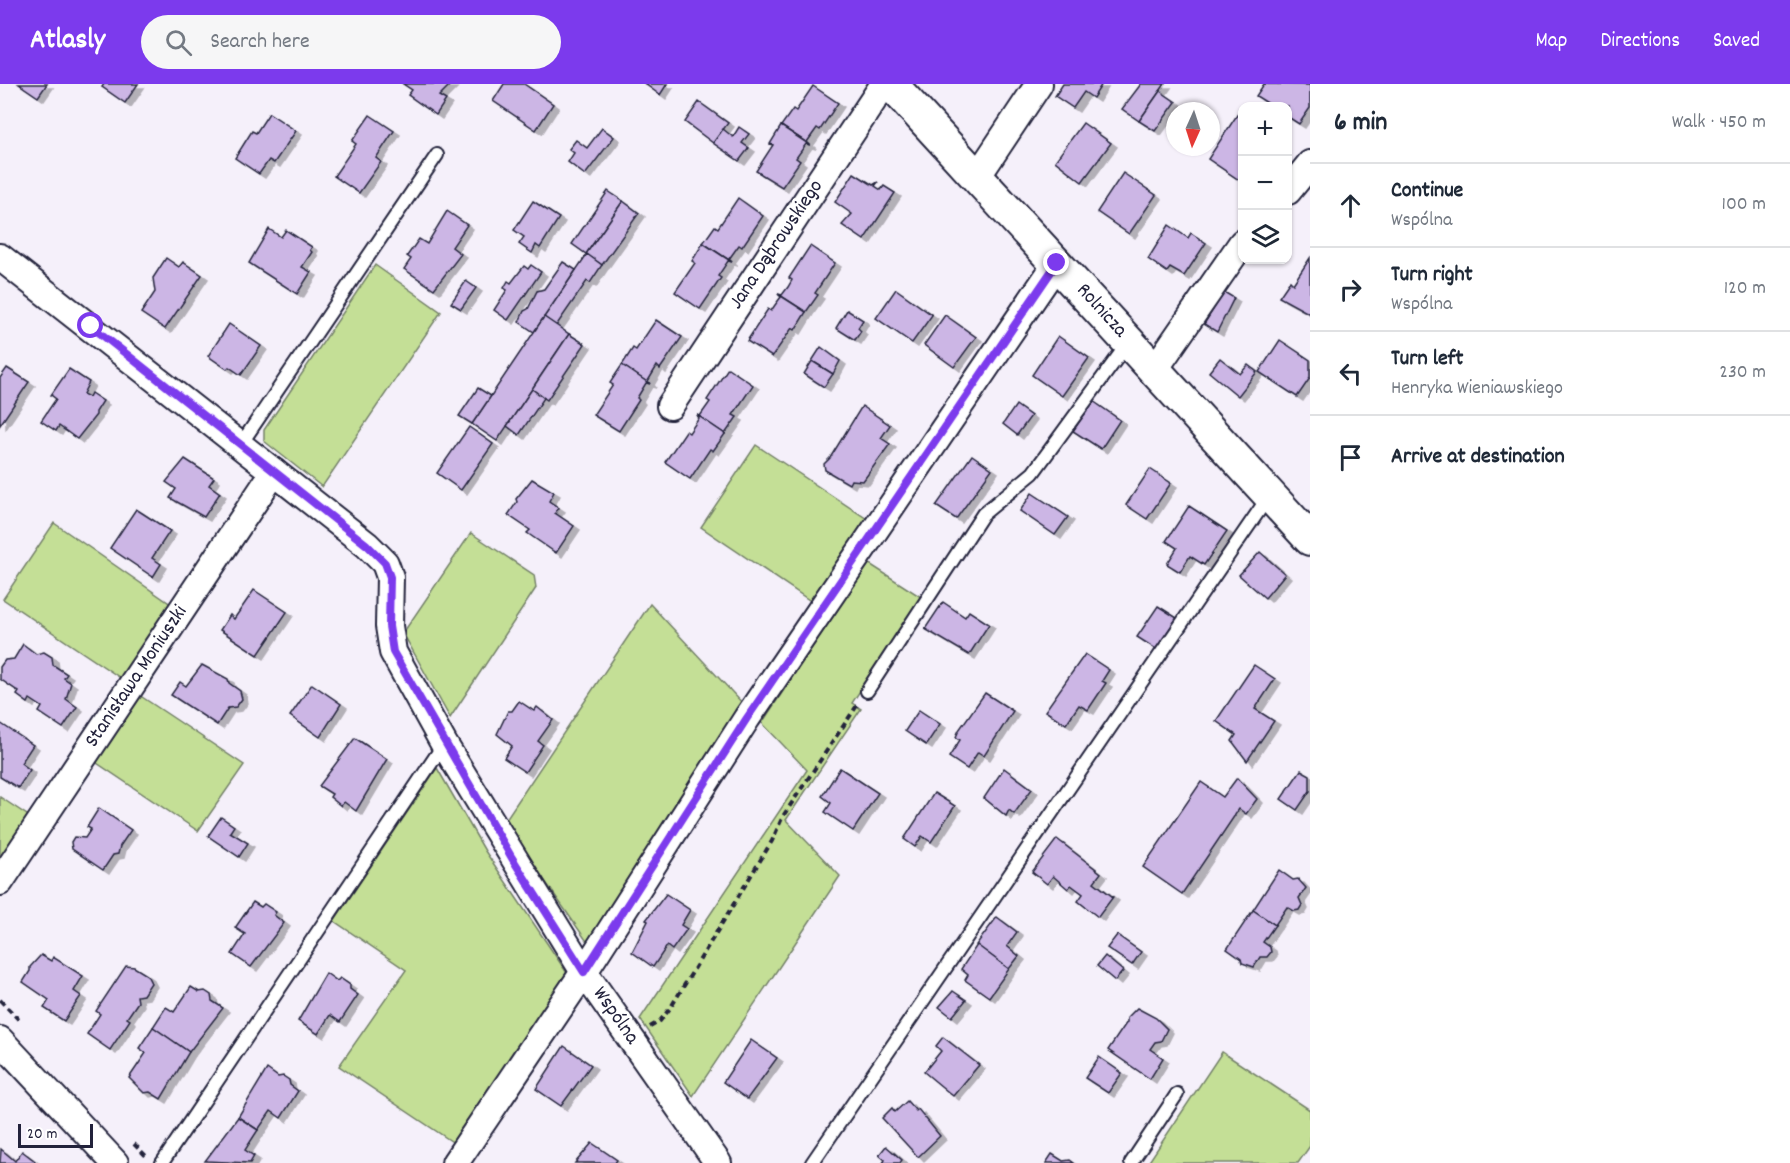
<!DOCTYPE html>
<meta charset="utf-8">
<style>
:root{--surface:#fff;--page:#f6f6f7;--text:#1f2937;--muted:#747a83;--line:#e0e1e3;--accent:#7c3aed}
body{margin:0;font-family:Dekko,sans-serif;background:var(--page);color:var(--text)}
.controls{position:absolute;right:18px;top:18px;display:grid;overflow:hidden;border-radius:12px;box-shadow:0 2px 4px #0004}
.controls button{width:54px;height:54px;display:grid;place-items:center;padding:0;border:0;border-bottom:2px solid var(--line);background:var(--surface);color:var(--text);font:30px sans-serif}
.compass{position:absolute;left:1166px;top:18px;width:54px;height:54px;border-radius:50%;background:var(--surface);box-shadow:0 2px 4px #0004;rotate:183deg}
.scale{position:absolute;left:18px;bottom:15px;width:75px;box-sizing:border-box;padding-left:6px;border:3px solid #22223b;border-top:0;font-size:16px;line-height:21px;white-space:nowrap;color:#22223b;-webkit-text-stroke:4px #fff;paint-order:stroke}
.stop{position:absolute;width:18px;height:18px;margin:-14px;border:4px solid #7c3aed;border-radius:50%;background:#fff}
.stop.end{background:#7c3aed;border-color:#fff;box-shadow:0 2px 6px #0008}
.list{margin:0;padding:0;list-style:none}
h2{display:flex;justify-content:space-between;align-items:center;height:78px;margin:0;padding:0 24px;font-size:26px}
h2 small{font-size:20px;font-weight:400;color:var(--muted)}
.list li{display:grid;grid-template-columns:39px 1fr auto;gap:18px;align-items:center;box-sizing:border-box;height:84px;padding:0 24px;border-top:2px solid var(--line)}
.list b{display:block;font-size:22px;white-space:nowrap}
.list p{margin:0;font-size:20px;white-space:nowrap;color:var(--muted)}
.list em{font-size:20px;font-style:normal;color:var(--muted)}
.icon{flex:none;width:33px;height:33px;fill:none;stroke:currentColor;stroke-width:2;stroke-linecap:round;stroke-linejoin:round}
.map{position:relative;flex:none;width:1310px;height:1079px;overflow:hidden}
header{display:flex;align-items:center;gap:36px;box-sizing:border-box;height:84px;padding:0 30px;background:var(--accent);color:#fff}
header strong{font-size:28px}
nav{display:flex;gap:33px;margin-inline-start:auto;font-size:21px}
.search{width:420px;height:54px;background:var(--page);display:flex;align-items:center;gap:15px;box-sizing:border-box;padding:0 21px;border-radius:33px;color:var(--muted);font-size:22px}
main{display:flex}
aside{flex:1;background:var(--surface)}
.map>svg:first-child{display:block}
</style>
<header>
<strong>Atlasly</strong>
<div class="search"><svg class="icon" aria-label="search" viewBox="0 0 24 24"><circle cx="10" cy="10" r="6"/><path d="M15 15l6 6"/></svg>Search here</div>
<nav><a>Map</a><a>Directions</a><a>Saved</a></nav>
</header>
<main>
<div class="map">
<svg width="1310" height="1079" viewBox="0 0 1310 1079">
<defs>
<filter id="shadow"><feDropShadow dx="6" dy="4" stdDeviation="0" flood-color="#0004"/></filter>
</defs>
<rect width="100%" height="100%" fill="#f5f0fa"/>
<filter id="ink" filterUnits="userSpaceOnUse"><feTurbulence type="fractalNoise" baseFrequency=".0167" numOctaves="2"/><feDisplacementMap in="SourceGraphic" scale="12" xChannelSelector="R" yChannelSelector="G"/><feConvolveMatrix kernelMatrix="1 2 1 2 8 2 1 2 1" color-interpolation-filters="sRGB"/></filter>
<g filter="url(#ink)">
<!-- green -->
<g fill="#c4df96" stroke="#738068" stroke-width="1.5">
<path d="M375,181L441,228L322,403L264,357V346Z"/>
<path d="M756,361L870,437L815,520L701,443Z"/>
<path d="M54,439L172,521L122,595L3,515Z"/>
<path d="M471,449L534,491L536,504L450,634L403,549Z"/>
<path d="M868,479L921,513L852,619L861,625L786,736L840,792L693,1012L640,935L807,686L762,639Z"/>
<path d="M650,520L746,623L588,859L504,738Z"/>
<path d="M139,611L244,681L198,747L94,677Z"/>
<path d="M437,684L485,767L567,889L454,1059L339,982L406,886L334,837Z"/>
<path d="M0,713L30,733L0,779Z"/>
<path d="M1222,968L1310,1026V1062L1298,1079H1148Z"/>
</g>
<!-- building -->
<g fill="#ccb6e5" stroke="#22223b" stroke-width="1.5" filter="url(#shadow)">
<path d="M19,0H47L38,13Z"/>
<path d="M104,0H138L125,19L102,3Z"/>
<path d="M403,0H451L439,12L446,16L436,31L408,11L412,6Z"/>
<path d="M504,0H524L553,20L536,46L493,17Z"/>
<path d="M645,0H667L660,11Z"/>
<path d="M1063,0H1102L1093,14L1084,8L1073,24L1055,12Z"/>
<path d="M1141,0H1165L1139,37L1122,25Z"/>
<path d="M1264,0L1310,1V24L1299,40L1288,33V22H1272L1256,12Z"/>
<path d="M813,2L838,19L820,46L817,44L807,58L810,61L781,42L793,25L796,27Z"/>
<path d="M1160,7L1176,18L1155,47L1139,37Z"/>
<path d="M699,18L728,39L713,59L685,38Z"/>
<path d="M1239,28L1242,30V98L1208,75Z"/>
<path d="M269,29L296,47L274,79L269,76L259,90L235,74L252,47L256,49Z"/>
<path d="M370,31L394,47L376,74L381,78L359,109L334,92L356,60L352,57Z"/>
<path d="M1083,39L1111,59L1082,98L1055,77Z"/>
<path d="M781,42L810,61L806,60L796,74L800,77L782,103L756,87L773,61L770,60Z"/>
<path d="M739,43L749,50L742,59L749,64L739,77L713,59L723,45L733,53Z"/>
<path d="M602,44L614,53L585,91L568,78L574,69L569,65L576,56L587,64Z"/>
<path d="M854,89L873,101L878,98L875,102L881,106L884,102L895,109L864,156L842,141L852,130L835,118Z"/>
<path d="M1123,89L1156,111L1129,150L1097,128Z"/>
<path d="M608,107L623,117L586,170L572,160Z"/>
<path d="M738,114L763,132L742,163L739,161L729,175L732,178L703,159L715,142L718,144Z"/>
<path d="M533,117L559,134L540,164L536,161L532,169L519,160L524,153L514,146Z"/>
<path d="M623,117L639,129L602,181L586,170Z"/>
<path d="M447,127L467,141L452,163L461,170L434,205L404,185L411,175L407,172L419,155L427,160Z"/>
<path d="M1169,141L1188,154L1191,149L1206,159L1184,192L1170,184L1167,188L1148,175Z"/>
<path d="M269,145L281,153L286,146L312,163L310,166L312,168L302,183L311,188L297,210L249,179Z"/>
<path d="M703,159L732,178L728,177L718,192L721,194L700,225L675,208L695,179L692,177Z"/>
<path d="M810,162L835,179L815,209L818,211L806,228L778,210L782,211L788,203L792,196L789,194Z"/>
<path d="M587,170L602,181L590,199L587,197L556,242L544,233Z"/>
<path d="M166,174L179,183L183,178L202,191L165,245L141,229L155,208L153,194Z"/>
<path d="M1310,174V230L1279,213L1290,197L1293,200Z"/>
<path d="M563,178L576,186L534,248L519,238L524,227L528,225L537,207L544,205Z"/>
<path d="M531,181L541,188L508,236L494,226L507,206L504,204L508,197L511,199L524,182L528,185Z"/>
<path d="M466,197L476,204L461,225L451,219Z"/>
<path d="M896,205L932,231L912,259L876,234Z"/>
<path d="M1224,208L1234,214L1217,248L1204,240Z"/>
<path d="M778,210L806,228L795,246L792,244L772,273L747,257L768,225L771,227L775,221L781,213Z"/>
<path d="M847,226L863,236L858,244L861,247L855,256L836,244Z"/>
<path d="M945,231L976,253L954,283L924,261Z"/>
<path d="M544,233L569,250L497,357L472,340Z"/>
<path d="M656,236L682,253L660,285L657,282L648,297L650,300L622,281L633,264L636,266Z"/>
<path d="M229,240L261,262L241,291L229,283L227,285L208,272Z"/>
<path d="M569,250L585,260L547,316L532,305Z"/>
<path d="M1058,252L1089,274L1062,312L1032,291Z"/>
<path d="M1280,256L1310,276V294L1297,313L1259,288Z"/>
<path d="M821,263L840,277L833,290L812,277Z"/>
<path d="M1220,274L1240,290L1248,281L1257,288L1238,312L1209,288Z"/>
<path d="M812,277L833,290L824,303L804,290Z"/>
<path d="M622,281L650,300L646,299L637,314L639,316L619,347L593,331L613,301L610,299Z"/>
<path d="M7,284L29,298L0,341V294Z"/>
<path d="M728,284L753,301L733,331L737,333L725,350L697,331L700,332L710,318L707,316Z"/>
<path d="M69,285L89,298L83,310L89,313L91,309L103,317L96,328V331L77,355L59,342L56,347L41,337L56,315L51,311Z"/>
<path d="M478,304L491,312L472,340L459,332Z"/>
<path d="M532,305L544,314L519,351L507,342Z"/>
<path d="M1093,317L1120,336L1101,365L1073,347Z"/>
<path d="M1016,321L1031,332L1017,351L1003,340Z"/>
<path d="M862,322L890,341L881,354L890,360L863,397L851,396L849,400L825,386L824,380L830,374Z"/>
<path d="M697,331L725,350L713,367L710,365L690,395L665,378L686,347L689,349L699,334Z"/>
<path d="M469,343L493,360L461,406L437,389Z"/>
<path d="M972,371L992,385L956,435L936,422Z"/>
<path d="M185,375L214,394L209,401L220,409L204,433L170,414L176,405L166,398Z"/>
<path d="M1150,385L1171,399L1147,435L1126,421Z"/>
<path d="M532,395L554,408L549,417L559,424L555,429L574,442L556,469L527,449L530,446L508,431L517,418L516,415Z"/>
<path d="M1032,409L1068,433L1055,451L1020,427Z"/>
<path d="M1189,422L1227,447L1204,481L1190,472L1180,488L1167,480L1177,464L1166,457Z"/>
<path d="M136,425L170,447L152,474L161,480L153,493L110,464Z"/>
<path d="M1260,468L1285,490L1265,514L1239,491Z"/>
<path d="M254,506L287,528L258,571L220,546L230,531L234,535Z"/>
<path d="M943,518L965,533L969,527L989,540L969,571L925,545Z"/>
<path d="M1158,522L1177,534L1156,565L1137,553Z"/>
<path d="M23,560L36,570L44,568L52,573L53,581L67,590L64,594L71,599L66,615L77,623L63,644L39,628L42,623L30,615L28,619L17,611L19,608L0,595V583L5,576L14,575Z"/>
<path d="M1085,570L1109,586L1102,597L1106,599L1088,626L1079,621L1066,640L1045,627Z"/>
<path d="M202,581L228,595L229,599L240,607L242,615L236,623L228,624L217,641L171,611L180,598L186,602Z"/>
<path d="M1254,581L1275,595L1255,625L1274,637L1247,677L1232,657L1236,651L1216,637Z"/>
<path d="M312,600L341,620L320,653L290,632Z"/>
<path d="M985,609L1013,627L984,672L978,668L967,685L949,673L960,656L956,653L959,646Z"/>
<path d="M519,617L534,627L537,623L553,636L538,657L543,661L525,688L504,674L512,662L497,650L508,627H512Z"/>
<path d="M919,626L940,640L926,661L905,647Z"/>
<path d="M0,639L33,661L21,679L30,686L18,704L0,693Z"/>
<path d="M355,654L387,675L356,727L344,718L341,722L330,713L332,710L319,702Z"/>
<path d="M840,684L878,709L853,747L825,728L831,719L822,712Z"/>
<path d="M1004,684L1032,705L1014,730L1009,726L1006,732L984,714Z"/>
<path d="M1301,686L1310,691V707L1297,726L1281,715Z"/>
<path d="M1237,694L1257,715L1246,730L1239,725L1182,810L1143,783L1201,698L1223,713Z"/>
<path d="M934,709L955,722L931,758L922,752L915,763L904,755Z"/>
<path d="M99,724L131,746L120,762L118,770L113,771L103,786L72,765L71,758L74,753L85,754L91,745L87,743Z"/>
<path d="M221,733L234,742L230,748L248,759L239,773L208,752Z"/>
<path d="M1057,755L1101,789L1094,798L1113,813L1098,833L1078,817L1083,810L1071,801L1068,805L1053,792L1047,800L1032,788Z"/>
<path d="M1279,786L1293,796L1298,795L1306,804L1299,814L1302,821L1299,826L1294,827L1287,823L1275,841L1253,826Z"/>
<path d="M666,810L690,826L681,841L687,845L672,866L667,862L653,883L632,868L648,837L646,836Z"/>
<path d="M253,818L261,823L264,820L276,828L274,831L284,839L251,883L232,870L245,850L235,844Z"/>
<path d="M1253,826L1275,841L1263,858L1270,863L1271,868L1267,873H1260L1254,883L1242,879L1241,875L1227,865Z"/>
<path d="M997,833L1017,848L1007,862L1019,872L1009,885L976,861Z"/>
<path d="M1117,851L1141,868L1132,881L1107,864Z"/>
<path d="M977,861L1009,885L989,913L965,896L968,891L961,885Z"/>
<path d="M41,871L51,877L53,873L83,892L74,907L81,912L64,937L44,924L49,916L23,898L30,887V883Z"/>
<path d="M1105,872L1123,887L1115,897L1097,882Z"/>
<path d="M126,882L134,883L147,891L151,899L143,911L137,912L138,918L127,934L130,936L110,966L87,950L100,930L96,927Z"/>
<path d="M326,889L337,897L340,894L350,901V905L358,911L340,938L330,931L318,950L298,937Z"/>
<path d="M191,903L199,908L205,907L211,911L212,917L223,924L189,968L153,943L166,923L174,928Z"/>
<path d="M953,907L966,916L952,933L939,923Z"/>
<path d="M1137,924L1156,934L1167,945L1161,957L1155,958L1150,965L1163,974L1150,995L1108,966L1127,938V934Z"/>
<path d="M153,943L189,968L161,1015L150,1008L144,1009L129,994L146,969L139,964Z"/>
<path d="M943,953L979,981L953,1012L924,988L941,967L936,962Z"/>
<path d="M751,956L777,974L747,1015L723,998Z"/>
<path d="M564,962L591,981L561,1022L536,1005Z"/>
<path d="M1099,973L1122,989L1108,1009L1085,994Z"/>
<path d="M267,985L278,993L283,992L289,996L290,1001L298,1007L281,1034L271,1027L258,1046L238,1033Z"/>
<path d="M907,1017L916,1027L918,1025L940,1052L918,1073L882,1034L892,1024L895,1028Z"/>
<path d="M238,1033L258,1046L245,1066L254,1072L250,1079L205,1077Z"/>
<path d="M592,1059L617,1076L615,1079H575Z"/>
<path d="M886,1062L902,1076L900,1079H883L885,1076L879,1071Z"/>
<path d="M1,1065L15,1077L22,1067L35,1077L34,1079H0Z"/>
<path d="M1052,1070L1063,1077L1070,1076L1074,1079H1046Z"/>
</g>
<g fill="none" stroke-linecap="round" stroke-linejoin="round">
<!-- service casing -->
<g stroke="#22223b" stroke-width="16">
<g id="service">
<path d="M241,360L437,71"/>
<path d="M867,607L983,430L1033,389L1128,259"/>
<path d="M162,1079L444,660"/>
<path d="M812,1079L1269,412"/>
<path d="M1131,1079L1177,1010"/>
</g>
</g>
<!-- minor casing -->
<g stroke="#22223b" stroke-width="30">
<g id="minor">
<path d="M977,93L1039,0"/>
<path d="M1288,107L1310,80"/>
<path d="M0,173L367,461L385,479L390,493L389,542L393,568L444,660L584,888L718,1079"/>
<path d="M1155,285L1242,159"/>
<path d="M670,322L884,0"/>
<path d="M0,798L274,388"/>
<path d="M0,956L115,1079"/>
<path d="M455,1079L584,888L747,634L1057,179"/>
</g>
</g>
<!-- tertiary casing -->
<g stroke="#22223b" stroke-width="36">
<path id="tertiary" d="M891,0L1310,455"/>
</g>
<!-- path -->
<g stroke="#22223b" stroke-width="4" stroke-dasharray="6 4.5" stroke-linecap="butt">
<path d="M0,916L21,938"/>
<path d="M650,943L660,937L671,923L772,757L783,732L858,620"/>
<path d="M134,1060L146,1072"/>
</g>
<!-- service -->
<use href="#service" stroke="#fff" stroke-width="12"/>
<!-- minor -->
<use href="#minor" stroke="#fff" stroke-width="26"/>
<!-- tertiary -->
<use href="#tertiary" stroke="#fff" stroke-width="32"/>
</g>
</g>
<g fill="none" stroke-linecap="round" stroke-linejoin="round" filter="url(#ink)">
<!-- route -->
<path stroke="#7c3aed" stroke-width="8" d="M91,242L367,461L385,479L390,493L389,542L393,568L512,774L584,888L747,634L1057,179"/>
</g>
<g text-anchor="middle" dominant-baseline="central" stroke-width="5" stroke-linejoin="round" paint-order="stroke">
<!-- street labels -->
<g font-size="21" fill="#22223b" stroke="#fff">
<text transform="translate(777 161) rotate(-56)">Jana Dąbrowskiego</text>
<text transform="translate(1101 227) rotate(48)">Rolnicza</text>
<text transform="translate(137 593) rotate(-56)">Stanisława Moniuszki</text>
<text transform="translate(615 932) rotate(55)">Wspólna</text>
</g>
</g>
</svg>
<div class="controls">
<button>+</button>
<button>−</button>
<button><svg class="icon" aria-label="layers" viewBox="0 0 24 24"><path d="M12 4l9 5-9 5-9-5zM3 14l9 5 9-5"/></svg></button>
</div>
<svg class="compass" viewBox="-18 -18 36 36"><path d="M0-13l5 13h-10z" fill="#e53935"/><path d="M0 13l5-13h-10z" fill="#747a83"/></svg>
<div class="scale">20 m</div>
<div class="stop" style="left:91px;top:242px"></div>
<div class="stop end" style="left:1057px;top:179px"></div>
</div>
<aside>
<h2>6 min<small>Walk · 450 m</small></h2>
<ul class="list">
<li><svg class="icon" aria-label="ahead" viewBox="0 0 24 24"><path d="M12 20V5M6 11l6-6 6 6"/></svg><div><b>Continue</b><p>Wspólna</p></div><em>100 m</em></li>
<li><svg class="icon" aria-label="right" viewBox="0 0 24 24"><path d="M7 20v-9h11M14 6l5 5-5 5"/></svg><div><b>Turn right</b><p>Wspólna</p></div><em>120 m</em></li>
<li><svg class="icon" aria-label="left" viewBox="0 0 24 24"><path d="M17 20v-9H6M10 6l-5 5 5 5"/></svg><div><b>Turn left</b><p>Henryka Wieniawskiego</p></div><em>230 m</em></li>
<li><svg class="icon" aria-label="arrive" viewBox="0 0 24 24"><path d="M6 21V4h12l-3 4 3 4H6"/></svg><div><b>Arrive at destination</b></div></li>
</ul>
</aside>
</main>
